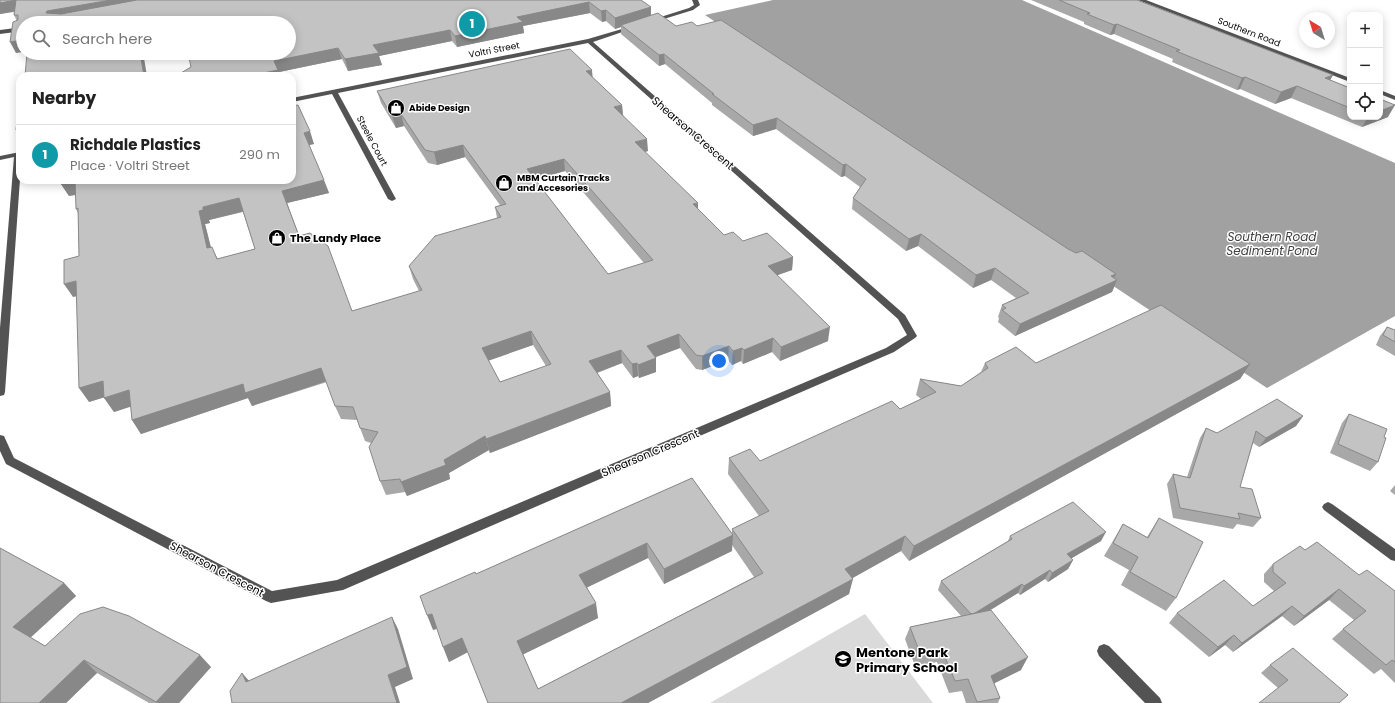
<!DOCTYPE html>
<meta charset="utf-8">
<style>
:root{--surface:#fff;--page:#f6f6f6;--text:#222;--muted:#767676;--line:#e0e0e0;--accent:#b45309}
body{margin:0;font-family:Poppins,sans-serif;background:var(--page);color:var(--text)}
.controls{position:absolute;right:12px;top:12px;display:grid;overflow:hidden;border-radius:8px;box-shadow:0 2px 10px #0003}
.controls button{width:36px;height:36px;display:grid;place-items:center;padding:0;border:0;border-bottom:1px solid var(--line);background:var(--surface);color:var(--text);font:20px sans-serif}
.compass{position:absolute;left:1299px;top:12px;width:36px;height:36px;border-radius:50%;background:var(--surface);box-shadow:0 2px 10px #0003;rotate:322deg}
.you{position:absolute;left:719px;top:361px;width:14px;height:14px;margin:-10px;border:3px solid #fff;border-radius:50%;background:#1a73e8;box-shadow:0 0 0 6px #1a73e833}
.badge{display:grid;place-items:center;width:26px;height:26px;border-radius:50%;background:var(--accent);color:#fff;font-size:13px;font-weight:700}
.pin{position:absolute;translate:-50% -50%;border:2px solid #fff;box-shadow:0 1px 4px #0006}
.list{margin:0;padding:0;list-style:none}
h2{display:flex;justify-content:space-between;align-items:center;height:52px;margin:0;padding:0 16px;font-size:17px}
h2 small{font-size:13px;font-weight:400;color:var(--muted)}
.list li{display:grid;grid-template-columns:26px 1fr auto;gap:12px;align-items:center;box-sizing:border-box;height:60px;padding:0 16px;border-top:1px solid var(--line)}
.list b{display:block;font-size:15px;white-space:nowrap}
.list p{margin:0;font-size:13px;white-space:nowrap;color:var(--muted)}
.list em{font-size:13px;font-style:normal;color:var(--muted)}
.icon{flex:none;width:22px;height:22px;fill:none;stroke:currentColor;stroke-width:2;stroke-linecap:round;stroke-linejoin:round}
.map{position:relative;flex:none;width:1395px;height:703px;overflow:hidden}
.search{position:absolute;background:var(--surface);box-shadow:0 2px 10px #0003;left:16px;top:16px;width:280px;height:44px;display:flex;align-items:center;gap:10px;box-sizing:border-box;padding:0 14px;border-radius:22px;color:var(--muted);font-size:15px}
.panel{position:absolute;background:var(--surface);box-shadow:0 2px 10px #0003;left:16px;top:72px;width:280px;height:112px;border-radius:12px}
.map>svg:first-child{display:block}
</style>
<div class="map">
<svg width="1395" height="703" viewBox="0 0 1395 703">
<rect width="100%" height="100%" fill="#fff"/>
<!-- green -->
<path fill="#dadada" d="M865,614L933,703H710Z"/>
<!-- water -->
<path fill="#a1a1a1" d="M773,0H1022L1395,163V316L1267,388L705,15Z"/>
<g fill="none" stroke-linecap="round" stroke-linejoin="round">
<!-- minor -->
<g fill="#535353" fill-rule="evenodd">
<path d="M692,0H698L700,5L693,10L651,23L648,21L689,8L694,5Z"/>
<path d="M1138,0H1146L1350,78V82Z"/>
<path d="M632,26L637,27L593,42L905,315L917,336L915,338L894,352L343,590L271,603L266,601L6,464L0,451V435L4,436L14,458L272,591L337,580L886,348L907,335L898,319L588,43L338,93L396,199L392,201L388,199L332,94L292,102V98L588,39Z"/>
<path d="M23,27V31L0,34V30Z"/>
<path d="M1380,90L1395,96V100L1380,94Z"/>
<path d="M20,152V179L5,392L4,395L0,396V328L14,157L0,160V156Z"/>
<path d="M1328,502L1332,504L1395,549V561L1391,560L1324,510L1322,507L1324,504Z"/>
<path d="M1104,644L1109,646L1160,698L1162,703H1145L1099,656L1097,651L1099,646Z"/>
</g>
</g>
<!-- wall -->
<g fill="#a8a8a8" fill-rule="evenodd">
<path d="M0,0H641L651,15L676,26H697L1068,249L1116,274L1114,278L1117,280L1112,292L1015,336L998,322L999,318L998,317L1002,305L1016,298L991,280L973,288L918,246L906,251L852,209L853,198L860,187L845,176L841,177L776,129L753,136L712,105V103L665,64L659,66L621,34V27L615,29L606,21L602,22L590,13L523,26L524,33L457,47L452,41L379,56L382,65L348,71L342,59L279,72L280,76H176L289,53L23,23L16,53L17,21L14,15V12L0,14Z"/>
<path d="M1031,0H1137L1333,75L1330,80L1350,88V117H1388L1362,127L1291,98L1275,104L1240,89L1237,90L1172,62L1173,59L1114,34L1110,35L1084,24V22Z"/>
<path d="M593,78L622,105L623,115L648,151L645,152L698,210L724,235L793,257L792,270L777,275L828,341L780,361L772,352L743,364L741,361L732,365L728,360L702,370L696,369L680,348L655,357L656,358V372L639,378L638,376L633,378L622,363L597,373L610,392L611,406L490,453L489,450L449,473L450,479L407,496L405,492L386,495L380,481L371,443L365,441L357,420L341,419L335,406L327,382L252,406L248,398L141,434L132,420L131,406L114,412L104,397L89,402L76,296L73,297L79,256L78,213L76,209V195L69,196L61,184L292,106L314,144L309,145L329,193L287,203L299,236L352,311L419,291L413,279L409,266L497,218L495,207L500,205L465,157L437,165L428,163L404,126L396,128L381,103L377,91ZM565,171L644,263L608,274L535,180ZM243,212L255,249L218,259L211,247L205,224L210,223L209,220ZM533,345L546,366L500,382L488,360Z"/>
<path d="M1387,327L1395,330V356L1376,345L1380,336Z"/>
<path d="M985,363L1250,364L1240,379L909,561L901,551L852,578L849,594L648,703H488L468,652L449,662L437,629L433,630L476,574L692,478L732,534V529L759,516L728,474L729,458L760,461L900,409L921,399L916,395L920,379L961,386L981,372ZM732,545L754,577L538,689L523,654L598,618L587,587L648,558L664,584L732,551Z"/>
<path d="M1349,414L1384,437L1378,462L1370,471L1330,453L1342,423Z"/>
<path d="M1303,416L1296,426L1259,447L1253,443L1240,487L1261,518L1253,527L1237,524L1233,529L1173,518L1167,484L1173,474L1187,477L1200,438L1206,428L1217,433Z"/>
<path d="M1395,485V495L1390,491Z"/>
<path d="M1159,518L1176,598L1166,611L1121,585L1129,570L1104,556L1123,524L1147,537Z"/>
<path d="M1010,536L1101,541L1071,558L1073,560L1068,569L1048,582L1045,579L1020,595L1018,593L990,610L1021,670L994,683L1000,698L998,703H966L962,691L949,693L937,662L915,666L905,639L910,627L961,616L938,590L941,581L1008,541Z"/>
<path d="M0,548L64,583L76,596L30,637L45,646L211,667L179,703H149L97,673L66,703H0Z"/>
<path d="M1305,550L1359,575L1395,591V683L1381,669L1374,674L1332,639L1343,629L1354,620L1329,600L1294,626L1282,616L1233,652L1225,645L1209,657L1169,623L1177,613L1253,606L1274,591L1264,582V574L1273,564Z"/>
<path d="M1270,665L1339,703L1278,688L1261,673Z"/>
</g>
<!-- shaded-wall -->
<g fill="#888">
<path d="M16,0L22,10L0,14V3Z"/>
<path d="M111,0H175L52,23L46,13L47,11Z"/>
<path d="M589,2L590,13L523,26L524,33L457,47L455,36L517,17Z"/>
<path d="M651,7V18L621,25V27L615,29V18Z"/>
<path d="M606,10V21L602,22L601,11Z"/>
<path d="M1117,24L1114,34L1110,35L1114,25Z"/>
<path d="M450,30L452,41L379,56L382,65L348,71L345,59L373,45Z"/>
<path d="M23,40V52L16,53L10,42Z"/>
<path d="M338,48L342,59L279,72L280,76H255L254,75L274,61Z"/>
<path d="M140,53H174L144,58L147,76H144Z"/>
<path d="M664,54L665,64L659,66V55Z"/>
<path d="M592,70L593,81L586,71Z"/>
<path d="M254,73L255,76H238Z"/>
<path d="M1333,75L1327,86L1325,78Z"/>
<path d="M1245,77L1240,89L1237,90L1242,78Z"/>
<path d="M1297,86L1291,98L1275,104L1281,92Z"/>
<path d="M622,105L623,117L614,107Z"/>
<path d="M1395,105L1388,117L1362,127L1368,117H1380V111Z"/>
<path d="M401,114L404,126L396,128L392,116Z"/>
<path d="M777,118L776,129L753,136V125Z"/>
<path d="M20,129V136L16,130Z"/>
<path d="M310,131L314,144L309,145L304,133Z"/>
<path d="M647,139L648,151L636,154L635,142Z"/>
<path d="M463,145L465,157L437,165L434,152Z"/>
<path d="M564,159L565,171L529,181L527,169Z"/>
<path d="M846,164L845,176L841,177L843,165Z"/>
<path d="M75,180L83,193L69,196L61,184Z"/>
<path d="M324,180L329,193L287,203L304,249L282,191Z"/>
<path d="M239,198L245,211L209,220L210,223L205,224L214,261L207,248L199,211L203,207Z"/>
<path d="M698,203V216L693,204Z"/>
<path d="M921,234L918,246L906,251L909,239Z"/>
<path d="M793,257L792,270L767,279L768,266Z"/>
<path d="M995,268L991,280L973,288L976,275Z"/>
<path d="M1116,274L1112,282L1117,280L1112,292L1015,336L1020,324Z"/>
<path d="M76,281L85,294L73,297L64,284Z"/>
<path d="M830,327L828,341L780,361L781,347Z"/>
<path d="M531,331L533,345L485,362L482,348Z"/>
<path d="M679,334L680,348L648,360L647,346Z"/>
<path d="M773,338L772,352L743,364L744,350Z"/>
<path d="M729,346L728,360L702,370V356Z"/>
<path d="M742,348L741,361L732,365L733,351Z"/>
<path d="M621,350L622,363L591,375L589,361Z"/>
<path d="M656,358V372L639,378L638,365Z"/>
<path d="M637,363L638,376L633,378L632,364Z"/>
<path d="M1250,364L1240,379L909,561L914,546Z"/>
<path d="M321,368L327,381L252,406L248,398L141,434L132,420L243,384Z"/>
<path d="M103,381L112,395L89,402L79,388Z"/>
<path d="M129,390L139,404L114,412L104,398Z"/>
<path d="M610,392L611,406L490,453L486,439Z"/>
<path d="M1303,416L1296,426L1259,447L1266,438Z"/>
<path d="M485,436L489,450L449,473L450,479L407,496L401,482Z"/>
<path d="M1106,532L1101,541L1062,564L1067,554Z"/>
<path d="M733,535L732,551L664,584V569Z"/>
<path d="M905,536L901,551L842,584L845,569Z"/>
<path d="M647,543L648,558L582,590L579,575Z"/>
<path d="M1073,560L1068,569L1048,582L1052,573Z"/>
<path d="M1050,570L1045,579L1020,595L1024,586Z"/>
<path d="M853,579L849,594L648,703H621Z"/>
<path d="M64,583L76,596L28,640L13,627Z"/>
<path d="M1022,584L1018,593L968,624L972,615Z"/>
<path d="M1339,589L1329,600L1294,626L1304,616Z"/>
<path d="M596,603L598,618L522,655L517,641Z"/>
<path d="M1292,606L1282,616L1233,652L1242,643Z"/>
<path d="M432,614L438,628L433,630L427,615Z"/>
<path d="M392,617L398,629L413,679L395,687L400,703H397L388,675Z"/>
<path d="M1234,635L1225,645L1209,657L1218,647Z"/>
<path d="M462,638L468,652L449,662L443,647Z"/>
<path d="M200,655L211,667L179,703H157L156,702Z"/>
<path d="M1028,657L1021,670L985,688L991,676Z"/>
<path d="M84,660L97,673L66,703H39Z"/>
<path d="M242,673L252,684L246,682Z"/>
</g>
<!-- building -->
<g fill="#c3c3c3" stroke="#888" fill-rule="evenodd">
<path d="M0,0H111L47,11L46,13L61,14L137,0H641L651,7L615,18L606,10L601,11L589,2L517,17L523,22L455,36L450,30L373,45L379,53L345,59L338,48L274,61L278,70L254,75V73L238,76H176L191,67L188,53H289V23H23V40L10,42L13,22L18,20V15H14L16,0L0,3Z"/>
<path d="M1059,0H1137L1333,75L1325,78L1350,88V108L1297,86L1281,92L1245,77L1242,78L1176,51L1180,50L1117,24L1114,25L1087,14L1090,13Z"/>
<path d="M658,13L676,26L692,22L697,26L721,20L1068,249L1076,253L1082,251L1116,274L1111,276L1117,280L1020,324L1002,310L1006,308L1002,305L1029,293L995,268L976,275L921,234L909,239L853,198L866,179L846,164L843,165L777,118L753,125L712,94H714L664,54L659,55L621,25Z"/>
<path d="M570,49L592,70L586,71L622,105L614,107L647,139L635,142L698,203L693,204L724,235L733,232L743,241L767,233L793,257L768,266L830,327L781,347L773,338L744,350L742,348L733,351L729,346L702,356L696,355L679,334L647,346L656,358L638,365L637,363L632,364L621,350L589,361L610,392L486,439L485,436L444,460L446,465L401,482L400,479L380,481L369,447L378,432L360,428L353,407L335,406L321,368L245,393L243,384L132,420L129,390L104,398L103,381L79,388L76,281L64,284V260L79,256L78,208L76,209L75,180L61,184V180H292V106L298,105L310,131L304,133L324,180L282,191L299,236L310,233L328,246L352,311L422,290L409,266L435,236L501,217L495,207L506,204L463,145L434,152L425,150L401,114L392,116L377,91ZM564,159L653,260L608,274L527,169ZM239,198L255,249L217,259L212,247L207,248L199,211L203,210V207ZM531,331L551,364L500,382L482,348Z"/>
<path d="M27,53H140L144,76H145H25Z"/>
<path d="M20,93V129L16,130Z"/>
<path d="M1380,99L1395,105L1380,111Z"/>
<path d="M1161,305L1250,364L914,546L905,536L845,569L853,579L621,703H488L462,638L443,647L432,614L427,615L420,596L475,572L476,574L692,478L733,535L664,569L647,543L579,575L596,603L517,641L538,689L763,573L732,529L769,511L729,458L750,449L760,461L892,401L900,409L936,392L920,379L961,386L988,368L985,363L1016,347L1036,363Z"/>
<path d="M1387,327L1395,330V342L1383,335Z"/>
<path d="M1277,399L1303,416L1266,438L1256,431L1240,487L1252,489L1261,518L1238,513L1240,519L1180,508L1173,474L1190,478L1206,428L1217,433Z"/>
<path d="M1349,414L1387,429L1384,437L1386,438L1378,462L1338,444Z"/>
<path d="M1073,502L1106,532L1067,554L1073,560L1052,573L1050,570L1024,586L1022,584L975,613L971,614L941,581L1012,539L1010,536Z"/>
<path d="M1159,518L1203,542L1176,598L1130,572L1138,557L1113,543L1123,524L1148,538Z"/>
<path d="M1317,542L1359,575L1367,570L1395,591V662L1392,660L1386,665L1343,629L1366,611L1339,589L1304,616L1292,606L1242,643L1234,635L1218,647L1177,613L1224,580L1253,606L1286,583L1273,572V564L1300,546L1305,550Z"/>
<path d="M0,548L64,583L13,627L45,646L80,614L103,607L129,616L200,655L156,702L84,660L39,703H0Z"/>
<path d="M991,610L1028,657L991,676L1000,698L977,702L968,679L955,681L942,650L920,653L910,627Z"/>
<path d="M392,617L407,667L388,675L397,703H232L230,691L242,673L246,682Z"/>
<path d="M1293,648L1348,695L1339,703H1259L1288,680L1270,665Z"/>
</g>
<!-- icons -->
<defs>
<g id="shop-disc" transform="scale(0.9)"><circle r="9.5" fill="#000" stroke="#fff"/><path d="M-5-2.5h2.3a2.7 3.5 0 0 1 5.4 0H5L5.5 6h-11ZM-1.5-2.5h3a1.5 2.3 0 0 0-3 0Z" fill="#fff"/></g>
<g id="school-disc" transform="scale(0.9)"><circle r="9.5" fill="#000" stroke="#fff"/><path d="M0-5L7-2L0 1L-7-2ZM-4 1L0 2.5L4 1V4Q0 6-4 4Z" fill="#fff"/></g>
</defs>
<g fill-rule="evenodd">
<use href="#shop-disc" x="396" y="108"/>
<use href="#shop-disc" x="504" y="183"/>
<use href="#shop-disc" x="277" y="238"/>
<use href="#school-disc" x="843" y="659"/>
</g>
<g text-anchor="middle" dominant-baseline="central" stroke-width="3" stroke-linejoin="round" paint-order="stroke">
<!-- far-street labels -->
<g font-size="9" fill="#000" stroke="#fff">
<text transform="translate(1249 32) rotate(21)">Southern Road</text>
<text transform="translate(494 50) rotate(-11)">Voltri Street</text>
<text transform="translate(372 141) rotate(62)">Steele Court</text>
</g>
<!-- far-poi labels -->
<g font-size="9" font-weight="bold" fill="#000" stroke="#fff" text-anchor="start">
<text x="409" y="108">Abide Design</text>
<text x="517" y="178">MBM Curtain Tracks<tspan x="517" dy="10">and Accesories</tspan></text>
</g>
<!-- street labels -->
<g font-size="11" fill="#000" stroke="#fff">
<text transform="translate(693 133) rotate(41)">Shearson Crescent</text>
<text transform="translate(650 453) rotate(-23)">Shearson Crescent</text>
<text transform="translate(217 569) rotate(28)">Shearson Crescent</text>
</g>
<!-- poi labels -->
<g font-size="11" font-weight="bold" fill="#000" stroke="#fff" text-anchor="start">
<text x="290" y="238">The Landy Place</text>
</g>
<!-- water labels -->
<g font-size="12" font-style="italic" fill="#424242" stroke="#fff">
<text x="1272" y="236">Southern Road<tspan x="1272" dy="14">Sediment Pond</tspan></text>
</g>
<!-- near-poi labels -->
<g font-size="13" font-weight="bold" fill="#000" stroke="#fff" text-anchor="start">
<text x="856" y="652">Mentone Park<tspan x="856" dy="15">Primary School</tspan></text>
</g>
</g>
</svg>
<div class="controls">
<button>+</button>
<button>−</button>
<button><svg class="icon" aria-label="locate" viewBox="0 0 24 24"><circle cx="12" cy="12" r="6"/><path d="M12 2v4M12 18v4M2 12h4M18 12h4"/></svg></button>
</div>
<svg class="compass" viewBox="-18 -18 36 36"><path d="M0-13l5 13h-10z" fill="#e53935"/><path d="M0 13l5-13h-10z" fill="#767676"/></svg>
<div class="you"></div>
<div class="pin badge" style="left:472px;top:24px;background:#0f9aa8">1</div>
<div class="search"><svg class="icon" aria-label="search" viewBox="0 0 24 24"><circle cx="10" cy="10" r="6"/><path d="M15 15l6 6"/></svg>Search here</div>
<section class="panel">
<h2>Nearby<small></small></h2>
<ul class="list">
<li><span class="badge" style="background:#0f9aa8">1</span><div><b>Richdale Plastics</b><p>Place · Voltri Street</p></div><em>290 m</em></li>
</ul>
</section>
</div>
